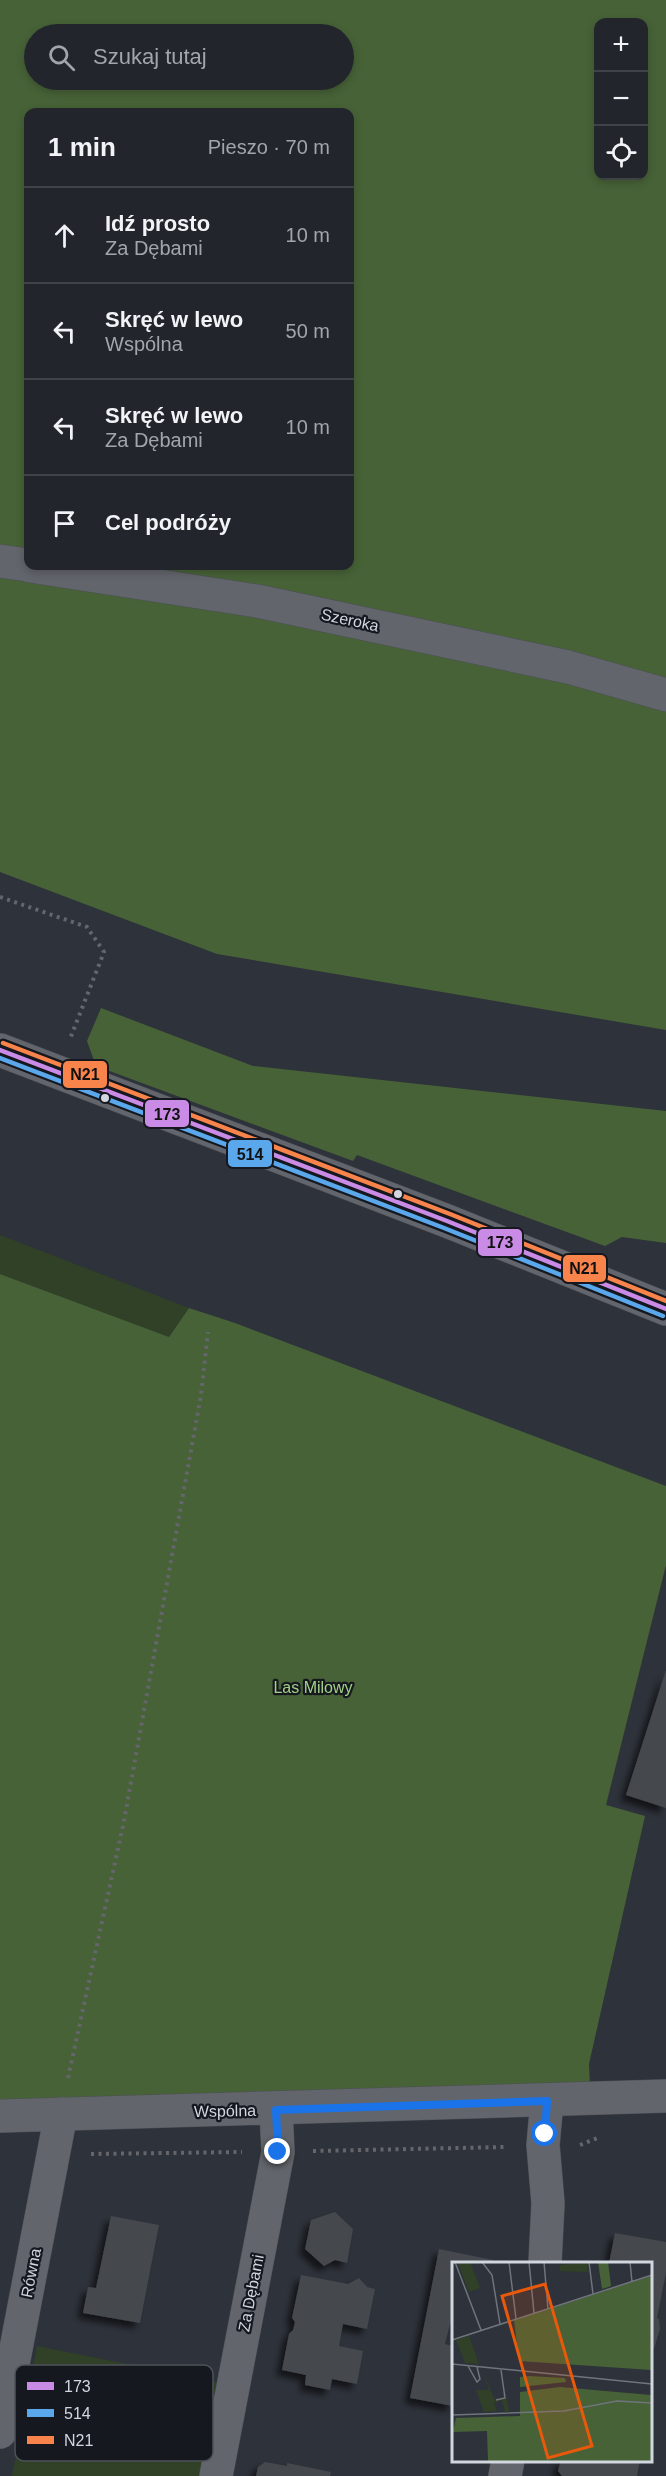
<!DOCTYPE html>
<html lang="pl">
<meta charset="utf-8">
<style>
:root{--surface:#22262c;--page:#2e3238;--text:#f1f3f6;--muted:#a2a5a9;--line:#3f4348}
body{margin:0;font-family:Arial,sans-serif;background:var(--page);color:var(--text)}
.controls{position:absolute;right:18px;top:18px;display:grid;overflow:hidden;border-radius:12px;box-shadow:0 3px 9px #0003}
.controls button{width:54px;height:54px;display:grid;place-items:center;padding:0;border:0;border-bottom:2px solid var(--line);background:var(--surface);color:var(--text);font:30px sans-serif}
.stop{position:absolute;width:18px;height:18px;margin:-14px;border:4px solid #1a73e8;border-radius:50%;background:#fff}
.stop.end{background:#1a73e8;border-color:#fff;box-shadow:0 2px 6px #0008}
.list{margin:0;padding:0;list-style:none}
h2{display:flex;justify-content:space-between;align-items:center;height:78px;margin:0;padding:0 24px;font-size:26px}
h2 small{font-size:20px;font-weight:400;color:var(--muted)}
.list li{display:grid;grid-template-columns:39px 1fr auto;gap:18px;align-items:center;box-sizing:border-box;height:96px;padding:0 24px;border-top:2px solid var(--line)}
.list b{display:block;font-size:22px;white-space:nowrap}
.list p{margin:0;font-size:20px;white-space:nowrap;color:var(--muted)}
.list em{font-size:20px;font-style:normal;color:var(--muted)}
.icon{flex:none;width:33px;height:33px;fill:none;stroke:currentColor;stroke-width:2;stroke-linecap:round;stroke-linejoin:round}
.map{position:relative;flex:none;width:666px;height:2476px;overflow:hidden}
.search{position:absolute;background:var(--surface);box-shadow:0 3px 9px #0003;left:24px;top:24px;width:330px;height:66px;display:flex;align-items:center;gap:15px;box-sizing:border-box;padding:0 21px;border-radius:33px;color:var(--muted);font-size:22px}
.panel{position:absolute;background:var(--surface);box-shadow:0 3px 9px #0003;left:24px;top:108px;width:330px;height:462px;border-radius:12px}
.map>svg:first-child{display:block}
</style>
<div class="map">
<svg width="666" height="2476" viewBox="0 0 666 2476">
<defs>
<filter id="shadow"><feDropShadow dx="-5.5" dy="5.5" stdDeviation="3" flood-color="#0009"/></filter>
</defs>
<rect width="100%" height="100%" fill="#2e323a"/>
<!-- green -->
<g fill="#304127">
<path d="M0,1235L189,1308L169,1337L0,1274Z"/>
<path d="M37,2346L221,2383L203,2476H12Z"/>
</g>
<!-- forest -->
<g fill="#476237" fill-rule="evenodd">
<path d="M0,0H666V1030L217,954L0,872ZM598,22H644V176H598ZM34,34H344V80H34ZM28,112H350V566H28Z"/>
<path d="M101,1008L253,1066L666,1111V1243L622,1237L605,1246L357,1155L353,1161L96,1066L87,1041Z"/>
<path d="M0,1274L169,1337L189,1308L235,1323L666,1486V1565L606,1805L645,1816L589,2064L590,2086L0,2106Z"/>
</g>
<!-- building -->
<g fill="#44484e" filter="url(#shadow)">
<path d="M666,1670V1808L626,1795Z"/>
<path d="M335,2212L353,2229L347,2263L335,2260L324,2266L305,2249L311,2220Z"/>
<path d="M111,2216L159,2225L140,2323L83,2313L88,2287L96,2288Z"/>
<path d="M615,2233L666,2242V2273L657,2318L659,2319L660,2329L654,2349L650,2348V2263H609Z"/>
<path d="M439,2249L493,2260V2263H453V2312L445,2344L453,2346V2406L410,2398Z"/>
<path d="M301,2275L348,2284L359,2278L367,2287L375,2289L367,2329L343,2324L339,2346L363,2351L357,2384L332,2379L330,2390L305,2385L306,2375L282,2370L289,2334L293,2330L295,2322L292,2318Z"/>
<path d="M561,2460H640L637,2476H562L558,2471Z"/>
<path d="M265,2462L287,2466V2463L331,2472L330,2476H256L258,2467Z"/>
</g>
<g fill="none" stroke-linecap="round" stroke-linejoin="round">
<!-- minor casing -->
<g stroke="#4c4f56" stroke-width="34">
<g id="minor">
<path d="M0,561L28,565"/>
<path d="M30,566L257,601L568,667L666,695"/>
<path d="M0,1050L447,1221L666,1309"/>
<path d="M0,2116L666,2096"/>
<path d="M545,2263L548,2203L543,2145L547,2101"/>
<path d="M0,2432L61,2114"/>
<path d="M216,2476L278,2152L276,2110"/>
<path d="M505,2476L508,2460"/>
</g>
</g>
<!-- path -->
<g stroke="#64666b" stroke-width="4" stroke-dasharray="3 4.5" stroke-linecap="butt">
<path d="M0,897L87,927L104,952L70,1039"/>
<path d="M68,2078L124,1821L201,1395L208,1332"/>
<path d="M580,2145L600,2137"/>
<path d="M313,2151L506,2147"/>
<path d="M91,2154L242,2152"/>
</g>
<!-- minor -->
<use href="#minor" stroke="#62656b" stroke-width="33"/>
<!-- bus-1 casing -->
<g stroke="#15181f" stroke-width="9">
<path id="bus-1" d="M0,1050L447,1221L666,1309"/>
</g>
<!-- bus-2 casing -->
<g stroke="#15181f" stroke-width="9">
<path id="bus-2" d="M0,1058L444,1228L663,1316"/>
</g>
<!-- bus-3 casing -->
<g stroke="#15181f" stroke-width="9">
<path id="bus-3" d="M3,1043L450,1214L666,1301"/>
</g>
<!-- bus-1 -->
<use href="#bus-1" stroke="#ca8be6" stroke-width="4.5"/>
<!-- bus-2 -->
<use href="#bus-2" stroke="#5aa8eb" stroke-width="4.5"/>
<!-- bus-3 -->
<use href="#bus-3" stroke="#f8844c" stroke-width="4.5"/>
</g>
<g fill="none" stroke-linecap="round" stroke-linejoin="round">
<!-- route -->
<path stroke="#1a73e8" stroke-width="8" d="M278,2152L276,2110L547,2101L545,2134"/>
</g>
<!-- markers -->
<g fill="#d2d6df" stroke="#15181f" stroke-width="2">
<circle cx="105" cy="1098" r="5"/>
<circle cx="398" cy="1194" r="5"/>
</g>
<g text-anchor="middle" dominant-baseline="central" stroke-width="4.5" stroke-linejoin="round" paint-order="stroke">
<!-- street labels -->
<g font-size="16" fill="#d2d6df" stroke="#15181f">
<text transform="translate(350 620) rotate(12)">Szeroka</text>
<text transform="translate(225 2111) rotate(-1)">Wspólna</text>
<text transform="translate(31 2273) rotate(-79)">Równa</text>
<text transform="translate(251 2293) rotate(-79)">Za Dębami</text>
</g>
<!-- park labels -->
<g font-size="16" fill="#a3d186" stroke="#15181f">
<text x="313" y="1687">Las Milowy</text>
</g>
</g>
<!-- overview -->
<g transform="translate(452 2262)">
<rect width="200" height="200" fill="#2e323a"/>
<path d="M18,0L28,26L17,30L6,1ZM135,0L136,10L108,9V3ZM17,74L27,102L13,101L4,78ZM31,110L43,139L55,136L57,150H53L50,138L42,141L45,149L32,150L24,128H37Z" fill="#304127"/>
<path d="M146,0H156L159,24L150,27ZM199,14V108L67,99L62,58ZM77,114L113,116L114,120L68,125V115ZM108,125L199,133V199H20H36L35,169L1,170L4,156L68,154V130Z" fill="#476237"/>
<path fill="none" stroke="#70747c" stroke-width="1.5" d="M3,0L29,68M30,0L40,13L48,62M57,0L64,57M77,0L82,51M92,0L96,47M137,0L141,32M178,0L180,20M0,78L200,13M0,102L200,122M16,104L25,120L28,117L25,105M44,138L53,136L49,108M0,153L112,149L165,139L200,141"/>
<path fill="#e8590c" fill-opacity="0.15" stroke="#e8590c" stroke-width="3" d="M93,22L140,184L96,196L50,34Z"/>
<rect width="200" height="200" fill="none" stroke="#d2d6df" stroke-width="3"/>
</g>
<!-- legend -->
<rect x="15" y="2365" width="198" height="96" rx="9" fill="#15181f" stroke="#4e5159" stroke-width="1.5"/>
<rect x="27" y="2382" width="27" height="8" fill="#ca8be6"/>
<rect x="27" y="2409" width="27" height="8" fill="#5aa8eb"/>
<rect x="27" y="2436" width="27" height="8" fill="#f8844c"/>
<g font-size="16" fill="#d2d6df">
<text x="64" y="2392">173</text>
<text x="64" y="2419">514</text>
<text x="64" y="2446">N21</text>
</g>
<g stroke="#15181f" stroke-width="2">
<rect x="62" y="1060" width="46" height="29" rx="6" fill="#f8844c"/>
<rect x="144" y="1099" width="46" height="29" rx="6" fill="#ca8be6"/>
<rect x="227" y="1139" width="46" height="29" rx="6" fill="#5aa8eb"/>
<rect x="477" y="1228" width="46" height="29" rx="6" fill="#ca8be6"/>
<rect x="562" y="1254" width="45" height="29" rx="6" fill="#f8844c"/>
</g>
<g font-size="16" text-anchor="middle" font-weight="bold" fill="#111">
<text x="85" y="1080">N21</text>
<text x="167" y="1120">173</text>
<text x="250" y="1160">514</text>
<text x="500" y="1248">173</text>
<text x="584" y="1274">N21</text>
</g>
</svg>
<div class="controls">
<button>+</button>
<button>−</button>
<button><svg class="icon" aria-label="locate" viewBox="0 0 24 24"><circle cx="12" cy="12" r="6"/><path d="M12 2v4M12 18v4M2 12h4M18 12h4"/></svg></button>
</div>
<div class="stop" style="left:545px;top:2134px"></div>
<div class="stop end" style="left:278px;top:2152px"></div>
<div class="search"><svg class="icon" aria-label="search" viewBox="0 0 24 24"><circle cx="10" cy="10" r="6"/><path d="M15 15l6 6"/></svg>Szukaj tutaj</div>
<section class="panel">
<h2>1 min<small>Pieszo · 70 m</small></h2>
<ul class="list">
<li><svg class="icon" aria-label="ahead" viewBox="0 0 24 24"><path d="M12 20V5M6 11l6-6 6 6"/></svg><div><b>Idź prosto</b><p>Za Dębami</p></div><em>10 m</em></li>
<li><svg class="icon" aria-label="left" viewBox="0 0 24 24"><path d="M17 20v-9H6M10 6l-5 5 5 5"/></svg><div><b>Skręć w lewo</b><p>Wspólna</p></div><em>50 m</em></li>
<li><svg class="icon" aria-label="left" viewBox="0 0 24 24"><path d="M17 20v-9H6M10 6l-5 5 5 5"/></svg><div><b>Skręć w lewo</b><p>Za Dębami</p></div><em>10 m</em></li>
<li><svg class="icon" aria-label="arrive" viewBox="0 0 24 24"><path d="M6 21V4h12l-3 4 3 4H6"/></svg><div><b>Cel podróży</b></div></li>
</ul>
</section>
</div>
